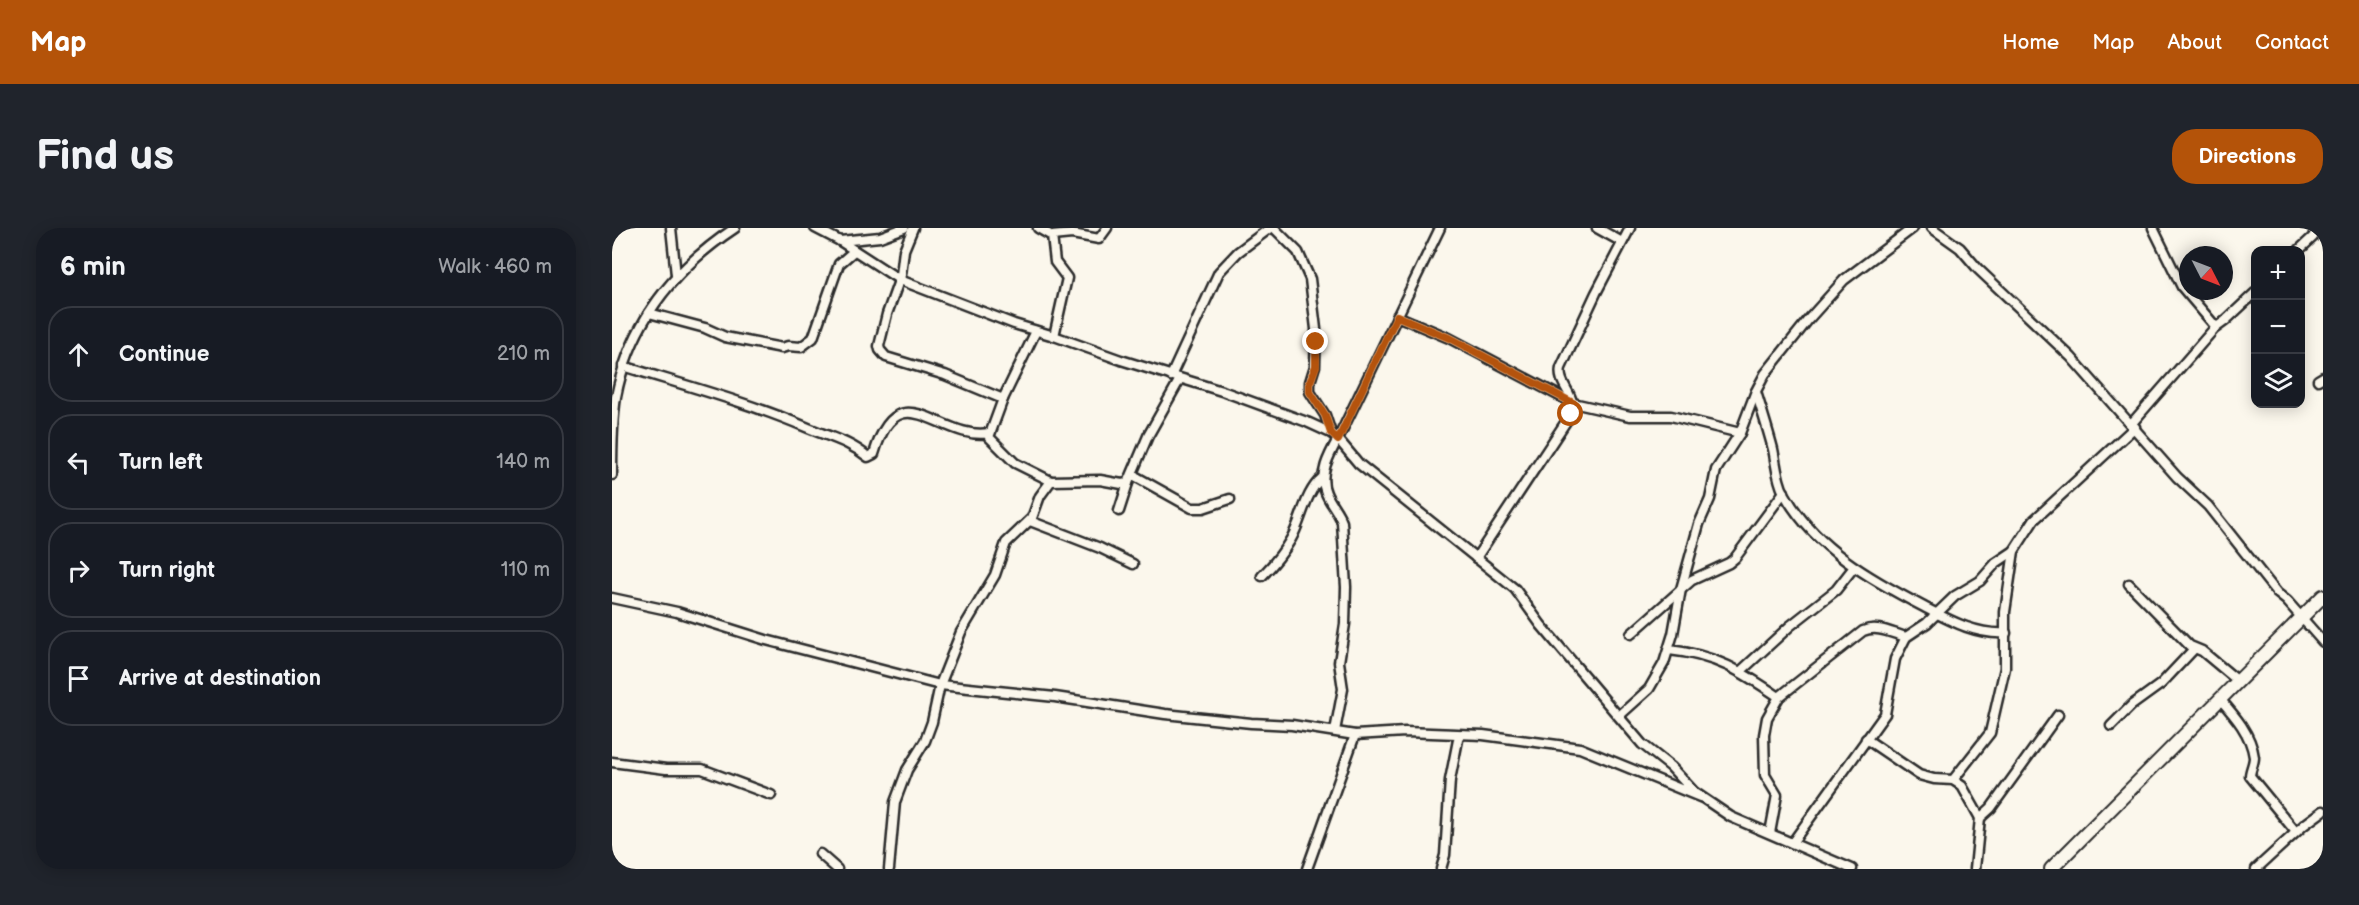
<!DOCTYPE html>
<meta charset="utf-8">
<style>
:root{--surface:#171b24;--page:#20242c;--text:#f1f3f6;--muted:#9ea1a6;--line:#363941;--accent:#b45309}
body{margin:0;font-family:"Balsamiq Sans",sans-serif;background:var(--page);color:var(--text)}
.controls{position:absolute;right:18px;top:18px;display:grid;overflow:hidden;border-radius:12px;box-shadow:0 3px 15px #0003}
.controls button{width:54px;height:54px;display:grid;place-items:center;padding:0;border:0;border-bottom:2px solid var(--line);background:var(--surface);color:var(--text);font:30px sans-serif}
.compass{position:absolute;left:1567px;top:18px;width:54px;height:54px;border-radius:50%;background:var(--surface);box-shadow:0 3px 15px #0003;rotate:132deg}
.stop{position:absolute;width:18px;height:18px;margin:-14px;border:4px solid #b45309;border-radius:50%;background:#fff}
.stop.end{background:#b45309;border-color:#fff;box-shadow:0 2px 6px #0008}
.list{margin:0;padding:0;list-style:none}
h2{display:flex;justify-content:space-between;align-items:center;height:78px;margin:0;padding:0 24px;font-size:26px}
h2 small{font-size:20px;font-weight:400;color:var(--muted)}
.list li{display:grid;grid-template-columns:39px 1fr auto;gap:18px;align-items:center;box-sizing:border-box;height:96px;margin:0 12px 12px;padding:0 12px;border:2px solid var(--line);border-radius:24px}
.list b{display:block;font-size:22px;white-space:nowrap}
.list em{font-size:20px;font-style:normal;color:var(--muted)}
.icon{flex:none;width:33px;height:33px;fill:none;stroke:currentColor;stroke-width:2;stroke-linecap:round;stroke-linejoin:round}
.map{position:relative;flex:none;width:1711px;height:641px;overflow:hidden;border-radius:24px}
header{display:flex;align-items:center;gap:36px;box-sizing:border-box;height:84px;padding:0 30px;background:var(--accent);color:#fff}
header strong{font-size:28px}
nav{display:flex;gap:33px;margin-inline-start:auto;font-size:21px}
.intro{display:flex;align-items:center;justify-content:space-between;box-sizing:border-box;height:144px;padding:0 36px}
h1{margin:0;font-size:42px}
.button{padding:15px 27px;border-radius:24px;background:var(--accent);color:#fff;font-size:21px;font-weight:700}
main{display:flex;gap:36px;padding:0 36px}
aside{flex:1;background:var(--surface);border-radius:24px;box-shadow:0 3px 15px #0003}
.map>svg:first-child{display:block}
</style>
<header>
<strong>Map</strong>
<nav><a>Home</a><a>Map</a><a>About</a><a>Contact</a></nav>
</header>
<div class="intro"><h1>Find us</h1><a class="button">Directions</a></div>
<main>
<aside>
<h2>6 min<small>Walk · 460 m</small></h2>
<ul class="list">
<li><svg class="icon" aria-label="ahead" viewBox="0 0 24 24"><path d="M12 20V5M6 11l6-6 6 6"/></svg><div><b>Continue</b></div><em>210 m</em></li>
<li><svg class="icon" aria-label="left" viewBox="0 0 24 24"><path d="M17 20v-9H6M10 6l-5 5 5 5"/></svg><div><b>Turn left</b></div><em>140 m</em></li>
<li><svg class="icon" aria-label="right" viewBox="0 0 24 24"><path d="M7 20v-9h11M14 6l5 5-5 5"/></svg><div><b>Turn right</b></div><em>110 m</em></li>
<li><svg class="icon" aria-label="arrive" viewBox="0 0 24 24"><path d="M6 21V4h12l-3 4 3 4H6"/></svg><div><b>Arrive at destination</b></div></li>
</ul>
</aside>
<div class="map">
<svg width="1711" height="641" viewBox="0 0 1711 641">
<rect width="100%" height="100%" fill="#fbf7ec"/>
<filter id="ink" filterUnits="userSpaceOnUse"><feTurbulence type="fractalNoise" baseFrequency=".0167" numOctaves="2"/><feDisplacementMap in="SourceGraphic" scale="12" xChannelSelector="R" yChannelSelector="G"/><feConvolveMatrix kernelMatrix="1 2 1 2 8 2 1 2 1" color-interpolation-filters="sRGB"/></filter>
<g filter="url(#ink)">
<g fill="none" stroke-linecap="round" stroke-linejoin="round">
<!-- street casing -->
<g stroke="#2b2b2b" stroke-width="13">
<g id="street">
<path d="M59,0L64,47"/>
<path d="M203,0L228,13L288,52L402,96L442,108L509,132L613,164L695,194L719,205L726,211C717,227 706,247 714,265C718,275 726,283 730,294L734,359L733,396L727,434L731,461L723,503"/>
<path d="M301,0L292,22L289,47L275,86L267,118L268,122L274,129L333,147L391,171L424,103"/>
<path d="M426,0L440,8L443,34L455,50L442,108"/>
<path d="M662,0L686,24L698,51L704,101L703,138L698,154V164L713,187L719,205"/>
<path d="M828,0L726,211L747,236L903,361L929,397L1030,516L1059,539L1082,564L1119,589L1240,641"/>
<path d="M985,0L1010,14"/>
<path d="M1320,0L1348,20L1366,41L1459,129L1565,249L1596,278L1665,365L1675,373L1711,414"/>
<path d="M1541,0L1570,59L1604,99"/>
<path d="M440,8L460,6L487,11L495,0"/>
<path d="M228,13L268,9L292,0"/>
<path d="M1687,22L1701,9L1706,0"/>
<path d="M37,85L93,100L113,109L170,120L176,118L189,119L201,110L227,36L242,23"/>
<path d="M785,88L837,110L961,175L1018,188H1059L1128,205"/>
<path d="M11,138C72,157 135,174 194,199C217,209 237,213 256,229L262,226C287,142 328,214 377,205"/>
<path d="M559,148L607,44L626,24L658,0"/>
<path d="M1706,152L1711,149"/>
<path d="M1144,164C1150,183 1156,202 1161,221C1164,235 1165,252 1172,265C1202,320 1260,352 1312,379C1339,393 1364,407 1394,405"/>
<path d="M391,171L377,209L403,235L439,253"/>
<path d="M1520,195L1602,101L1613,93L1644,64"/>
<path d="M0,247C0,221 0,195 4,169C18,95 61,41 123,0"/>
<path d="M521,247L580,280H591L618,271"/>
<path d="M507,283L516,255"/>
<path d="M418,293L488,320L521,336"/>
<path d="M864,330L959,186C966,167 945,157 949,140L984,65L1018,0"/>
<path d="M650,348C661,337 671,325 679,311C690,292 693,264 710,250"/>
<path d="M1517,356L1578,418L1590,423L1626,453"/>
<path d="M0,370L65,384L154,412L328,457L443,469L553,486L639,495L680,497L743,507L793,504L871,507L968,520L1088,569"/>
<path d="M1019,406L1080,352L1117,335L1123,330L1172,264"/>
<path d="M1057,422C1104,427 1129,443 1167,469"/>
<path d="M1129,443L1178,398L1224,362L1242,339"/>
<path d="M1608,471C1623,488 1639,506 1642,529C1642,536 1638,542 1638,548L1684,604"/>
<path d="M1007,488L1037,461L1052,435L1061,406L1069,361L1087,296L1098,271L1104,242L1128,205L1144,163L1153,146L1196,92L1232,52L1301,0"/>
<path d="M1499,498L1520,477L1549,456L1582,421"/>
<path d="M1254,511L1307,547L1322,551L1341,552L1350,558L1368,590L1363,641"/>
<path d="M0,534L54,541H90L159,567"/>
<path d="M1341,552L1378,505L1393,440V384L1402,323L1422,292L1523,199"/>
<path d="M1368,590L1379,580L1446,487"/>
<path d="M1158,605L1165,567L1153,547L1152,507L1155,490L1167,469L1251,403C1266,397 1279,405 1294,409"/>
<path d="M1180,615L1273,486L1283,431L1294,409L1315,395L1343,368L1368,353L1384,335L1402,323"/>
<path d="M208,626L225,641"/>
<path d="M277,641L283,574L295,542L313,513L320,494L328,457L349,404L383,347L394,315L420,290L428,268L439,253L488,252L510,256L516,255L536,208L568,151"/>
<path d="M695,641L743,507"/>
<path d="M829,641L833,627L838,552L847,507"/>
<path d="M1644,641L1692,597L1711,583"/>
</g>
</g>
<!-- secondary casing -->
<g stroke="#2b2b2b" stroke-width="16">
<path id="secondary" d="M1439,641L1711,368"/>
</g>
<!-- street -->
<use href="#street" stroke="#fbf7ec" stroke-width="8"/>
<!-- secondary -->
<use href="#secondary" stroke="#fbf7ec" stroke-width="12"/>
</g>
</g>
<g fill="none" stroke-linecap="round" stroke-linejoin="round" filter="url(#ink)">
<!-- route -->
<path stroke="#b45309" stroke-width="8" d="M704,114V138L698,154V164L713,187L719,205L726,212L785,88L837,110L961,175L959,186"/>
</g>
</svg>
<div class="controls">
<button>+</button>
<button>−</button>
<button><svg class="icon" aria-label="layers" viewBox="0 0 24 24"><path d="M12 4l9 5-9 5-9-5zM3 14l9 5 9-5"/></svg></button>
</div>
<svg class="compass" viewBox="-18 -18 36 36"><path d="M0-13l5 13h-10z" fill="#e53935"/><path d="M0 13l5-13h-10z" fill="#9ea1a6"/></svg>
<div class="stop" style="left:959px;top:186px"></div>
<div class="stop end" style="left:704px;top:114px"></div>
</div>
</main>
